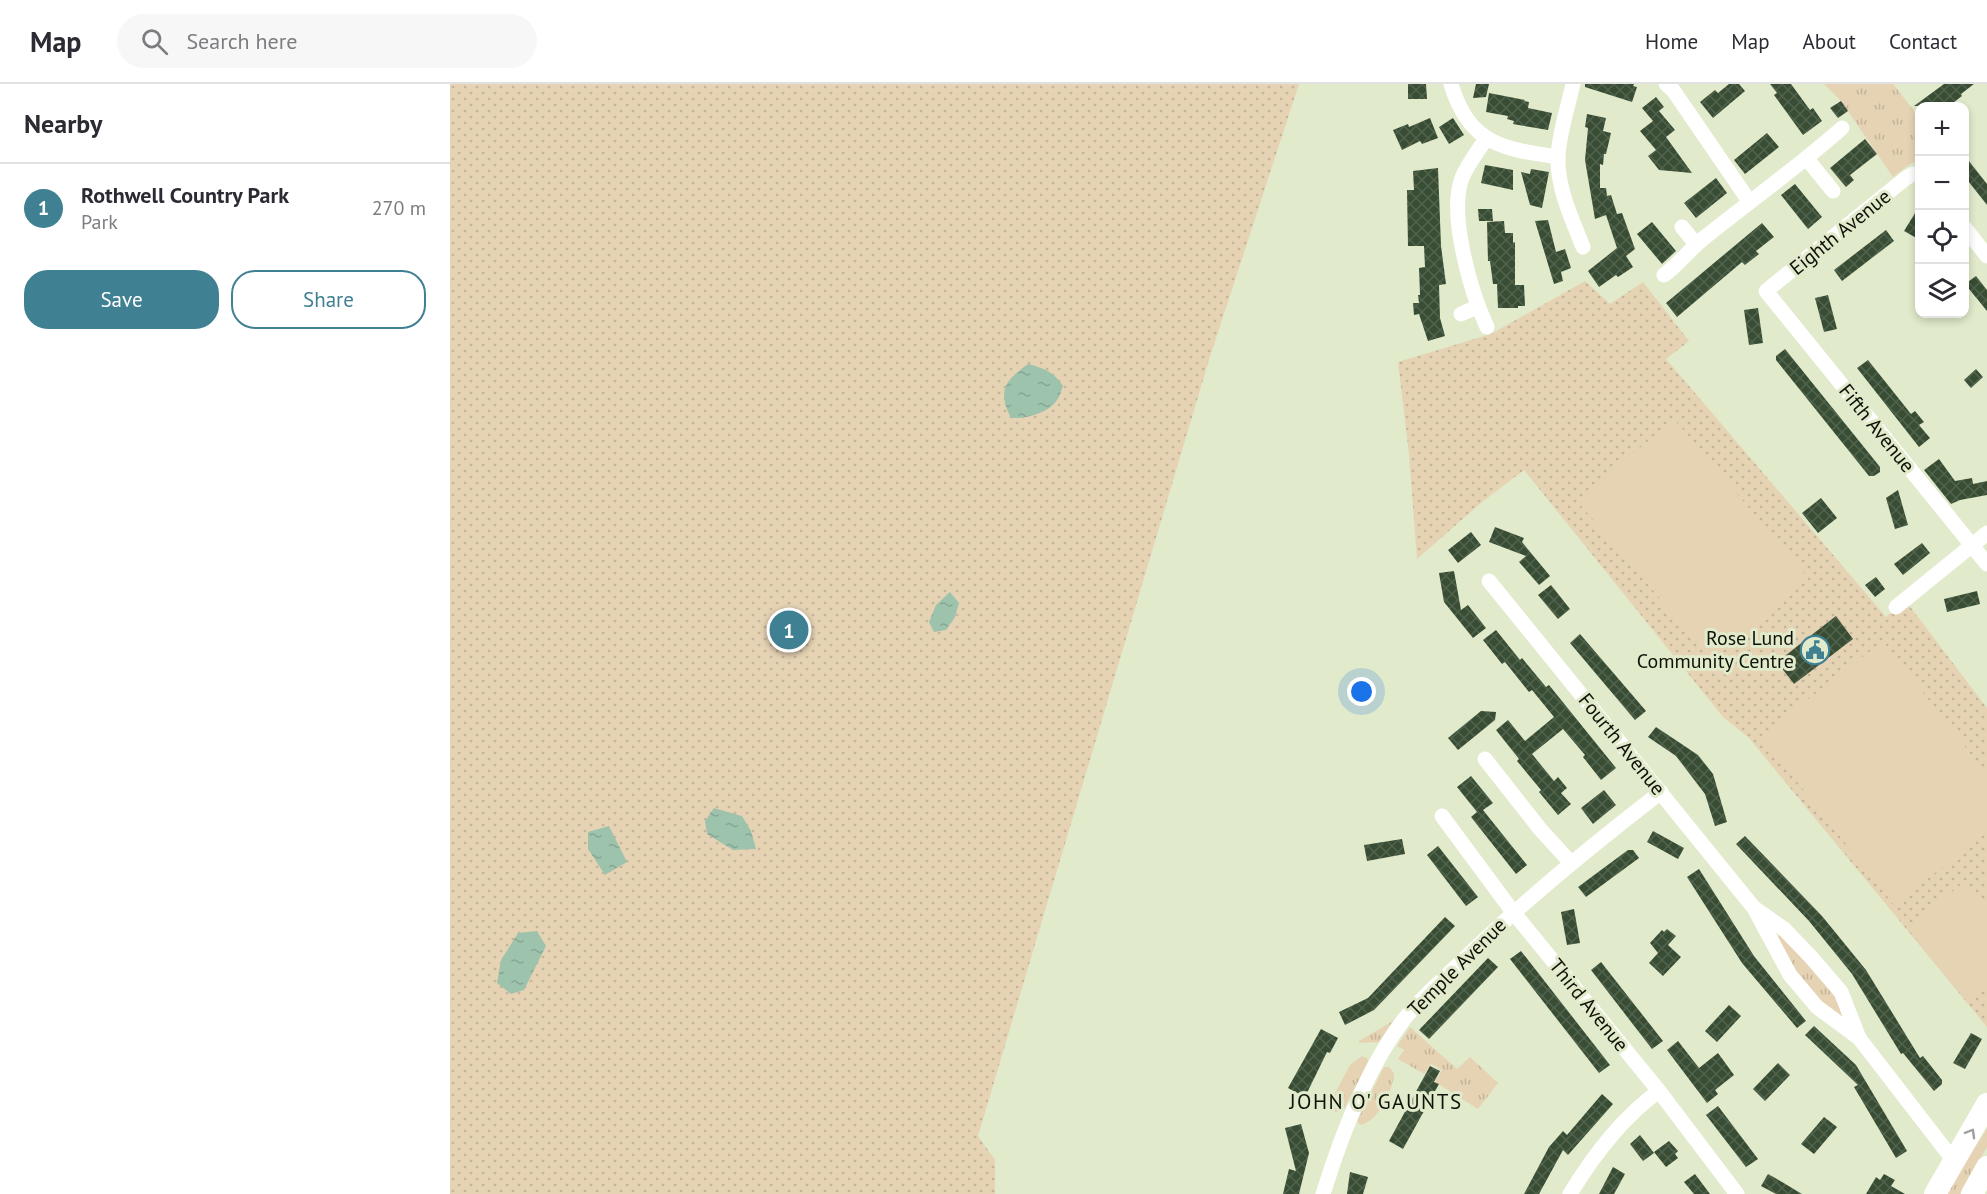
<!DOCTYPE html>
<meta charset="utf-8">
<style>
:root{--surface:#fff;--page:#f7f7f7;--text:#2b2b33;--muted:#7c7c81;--line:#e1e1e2;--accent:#3f8092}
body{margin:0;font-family:"PT Sans",sans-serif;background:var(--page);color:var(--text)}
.controls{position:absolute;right:18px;top:18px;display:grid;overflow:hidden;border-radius:12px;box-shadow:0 3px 9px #0003}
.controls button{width:54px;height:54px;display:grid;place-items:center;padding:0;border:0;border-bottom:2px solid var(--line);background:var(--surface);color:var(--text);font:30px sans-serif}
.you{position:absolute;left:912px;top:608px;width:21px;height:21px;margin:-15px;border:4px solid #fff;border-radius:50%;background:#1a73e8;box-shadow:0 0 0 9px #1a73e833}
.badge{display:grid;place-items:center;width:39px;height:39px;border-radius:50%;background:var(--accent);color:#fff;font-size:20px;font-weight:700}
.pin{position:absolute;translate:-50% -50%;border:3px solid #fff;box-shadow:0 2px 6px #0006}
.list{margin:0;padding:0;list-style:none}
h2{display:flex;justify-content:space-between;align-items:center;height:78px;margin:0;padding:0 24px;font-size:26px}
h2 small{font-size:20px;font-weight:400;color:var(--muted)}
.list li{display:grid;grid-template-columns:39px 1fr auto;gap:18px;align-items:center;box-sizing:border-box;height:90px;padding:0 24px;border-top:2px solid var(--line)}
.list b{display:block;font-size:22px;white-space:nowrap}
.list p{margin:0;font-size:20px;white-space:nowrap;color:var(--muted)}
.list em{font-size:20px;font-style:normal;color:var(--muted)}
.actions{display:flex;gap:12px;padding:18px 24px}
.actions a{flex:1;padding:14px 0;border:2px solid var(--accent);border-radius:24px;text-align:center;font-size:21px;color:var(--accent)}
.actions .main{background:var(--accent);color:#fff}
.icon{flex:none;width:33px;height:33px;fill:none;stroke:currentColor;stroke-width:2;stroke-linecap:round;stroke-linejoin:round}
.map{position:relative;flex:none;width:1537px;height:1110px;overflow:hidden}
header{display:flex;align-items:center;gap:36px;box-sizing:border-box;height:84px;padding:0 30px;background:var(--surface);border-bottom:2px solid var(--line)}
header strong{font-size:28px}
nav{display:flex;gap:33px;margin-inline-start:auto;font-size:21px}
.search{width:420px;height:54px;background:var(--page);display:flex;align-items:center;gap:15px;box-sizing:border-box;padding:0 21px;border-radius:33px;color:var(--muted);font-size:22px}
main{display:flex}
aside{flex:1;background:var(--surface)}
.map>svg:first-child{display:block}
</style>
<header>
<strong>Map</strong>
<div class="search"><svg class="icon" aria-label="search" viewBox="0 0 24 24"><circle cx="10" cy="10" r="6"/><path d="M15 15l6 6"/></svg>Search here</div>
<nav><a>Home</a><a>Map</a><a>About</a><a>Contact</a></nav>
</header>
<main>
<aside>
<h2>Nearby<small></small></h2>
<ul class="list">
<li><span class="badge">1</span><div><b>Rothwell Country Park</b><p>Park</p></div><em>270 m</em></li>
</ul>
<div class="actions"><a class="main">Save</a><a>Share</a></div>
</aside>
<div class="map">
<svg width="1537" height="1110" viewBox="0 0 1537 1110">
<defs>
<pattern id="grass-tufts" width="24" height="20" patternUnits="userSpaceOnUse" patternTransform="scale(1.5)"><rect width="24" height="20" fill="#e6d3b4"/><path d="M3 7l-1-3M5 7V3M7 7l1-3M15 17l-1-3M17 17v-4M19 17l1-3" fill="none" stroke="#c4b499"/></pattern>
<pattern id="park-dots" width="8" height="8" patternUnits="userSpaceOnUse" patternTransform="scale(1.5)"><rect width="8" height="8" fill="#e6d3b4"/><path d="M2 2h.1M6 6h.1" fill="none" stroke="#c4b499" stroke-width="1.8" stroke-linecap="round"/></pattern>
<pattern id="water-ripples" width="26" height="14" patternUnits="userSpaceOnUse" patternTransform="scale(1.5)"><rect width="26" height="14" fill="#9dc3ad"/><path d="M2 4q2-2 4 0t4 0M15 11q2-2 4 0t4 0" fill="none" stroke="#86a693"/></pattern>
<pattern id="building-cross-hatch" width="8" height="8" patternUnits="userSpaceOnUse" patternTransform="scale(1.5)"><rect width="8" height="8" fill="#384d33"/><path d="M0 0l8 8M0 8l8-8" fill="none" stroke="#51624d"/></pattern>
</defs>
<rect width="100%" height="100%" fill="#e1eacb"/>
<!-- grass -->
<g fill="url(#grass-tufts)">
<path d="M1374,0H1443L1469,33V77L1461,79L1443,93L1391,17Z"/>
<path d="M1330,851L1388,912L1394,934L1370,917L1342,884L1327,854Z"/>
<path d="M943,937L929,958L909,959V957Z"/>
<path d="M960,943L1007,985L1020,973L1048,999L1028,1025L985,998L992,986L981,980L974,990L948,975L954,966L947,962Z"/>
<path d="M912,972L918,975L917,981L893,1027L885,1028L882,1019L883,1013L900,981Z"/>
<path d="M934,983H939L944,989C944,1005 927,1039 910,1041L907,1037Z"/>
<path d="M1537,1045V1063L1510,1110H1494Z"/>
</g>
<!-- park -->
<g fill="url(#park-dots)">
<path d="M0,0H849L759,276L528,1052L545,1076V1110H0Z"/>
<path d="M1135,197L1160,220L1193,198L1239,257L1216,275L1436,533L1455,516L1537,624V943L1299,654L1273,633L1074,386L1032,418L967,475L959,370L948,278L1041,250Z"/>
</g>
<!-- pitch -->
<g fill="#e6d3b4">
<path d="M1224,335L1358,494L1262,576L1127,417Z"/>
<path d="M1433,557L1537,691V748L1444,821L1311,652Z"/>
<path d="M1514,798L1537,827V903L1518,919L1457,844Z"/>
</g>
<!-- water -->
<g fill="url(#water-ripples)">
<path d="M578,280C594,284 604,288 613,302C611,306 610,313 607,316C599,329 575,335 561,334C547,306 555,297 578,280Z"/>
<path d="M500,508L509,519L505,533L496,546L484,548L479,538L486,521Z"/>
<path d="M264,724L292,732L301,747L306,765L283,766L257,750L255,737Z"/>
<path d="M159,742L177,778L155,791L138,765V748Z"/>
<path d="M87,847L96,862L74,906L61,910L47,899L51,876L68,849Z"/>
</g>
<!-- building -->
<g fill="url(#building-cross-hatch)">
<path d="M958,0H976L977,15H958Z"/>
<path d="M1026,0H1039L1036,13L1023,14Z"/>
<path d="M1135,0H1184L1183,2L1187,3L1182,18L1135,3Z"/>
<path d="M1279,0H1289L1295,7L1263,34L1250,18L1265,6L1268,9Z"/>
<path d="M1320,0H1341L1360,26L1363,24L1372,37L1353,51L1324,11L1327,9Z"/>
<path d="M1494,0H1524L1511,10L1512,12L1499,22H1464Z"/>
<path d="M1039,9L1075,16L1074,17L1079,18L1078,24L1102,29L1098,46L1063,40L1064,37L1057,35L1058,32L1036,28Z"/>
<path d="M1206,13L1214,23L1209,27L1225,46L1216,53L1242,89L1209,86L1198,72L1206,66L1190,47L1203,37L1192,24Z"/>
<path d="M1391,17L1398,27L1388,34L1380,24Z"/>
<path d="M1137,30L1156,34L1153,47L1161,49L1156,70H1154L1153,81L1150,80V104H1156L1157,112L1161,111L1167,130L1172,129L1185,165L1176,172L1183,183L1168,193L1166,191L1149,203L1138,187L1167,164L1156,131L1145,135L1135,76L1138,44L1135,43Z"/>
<path d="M980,34L988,54L972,60L970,57L952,66L943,46L958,40L959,43Z"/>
<path d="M1003,34L1014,51L999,60L989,43Z"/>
<path d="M1317,49L1329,63L1295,90L1284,76Z"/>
<path d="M1415,55L1427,70L1400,91L1404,96L1396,103L1380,84Z"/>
<path d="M1515,72L1537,100V121L1515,93Z"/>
<path d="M1035,81L1063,86V106L1031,99Z"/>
<path d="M988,84L991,162L996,200L989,201L990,234L995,252L978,257L969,230L964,231L963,219H969L968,211H970L969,184L975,183L974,162H958L957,106H964L963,87Z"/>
<path d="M1081,85L1099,88L1092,124L1080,121L1071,88L1080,90Z"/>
<path d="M1266,94L1277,109L1246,134L1234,119Z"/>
<path d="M1345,100L1372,133L1358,145L1331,111Z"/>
<path d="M1470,121V156L1454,147Z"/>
<path d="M1028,125H1042L1043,137H1029Z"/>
<path d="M1098,136L1106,168L1115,165L1121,184L1111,188L1113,197L1104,200L1085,137Z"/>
<path d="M1054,137L1055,149H1063V159L1065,158V201H1074L1075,222H1068V224H1048L1047,200H1043L1040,177H1038L1037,138Z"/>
<path d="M1202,138L1226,167L1212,180L1187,150Z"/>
<path d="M1312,139L1324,153L1306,167L1309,170L1295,181L1292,178L1227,233L1216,219Z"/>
<path d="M1436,146L1444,157L1392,197L1384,186Z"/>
<path d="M1526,192L1537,206V227L1515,200Z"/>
<path d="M1378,211L1387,245L1374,248L1365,214Z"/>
<path d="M1308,224L1313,259L1299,261L1294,226Z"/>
<path d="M1335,265L1430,383V388L1424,392H1419L1326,276V272Z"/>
<path d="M1418,276L1461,330L1465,327L1474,338L1469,341L1480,354L1469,363L1407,284Z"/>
<path d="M1526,285L1533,293L1521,304L1514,296Z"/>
<path d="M1489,375L1505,397L1522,394L1523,400L1537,397V411L1510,416L1501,420L1474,386Z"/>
<path d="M1448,406L1458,441L1445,445L1436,414Z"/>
<path d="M1371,414L1387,434L1368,449L1352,429Z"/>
<path d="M1045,443L1074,454L1072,458L1100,492L1089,501L1069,478L1076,472L1039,458Z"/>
<path d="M1021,448L1031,461L1008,479L998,466Z"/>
<path d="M1472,459L1480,469L1453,491L1444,480Z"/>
<path d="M1004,487L1011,526L1018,521L1036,544L1023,554L994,518L989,489Z"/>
<path d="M1426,493L1435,505L1425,513L1415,501Z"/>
<path d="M1101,501L1120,525L1108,535L1088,511Z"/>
<path d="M1527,507L1530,520L1497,528L1494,515Z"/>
<path d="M1386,532L1403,555L1344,600L1327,578Z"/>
<path d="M1046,546L1070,576L1072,574L1096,603L1099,601L1166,684L1151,696L1133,673L1135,671L1113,645L1082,670L1104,697L1108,693L1117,704L1111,709L1121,720L1108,731L1089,708L1091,706L1067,677L1069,675L1046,646L1058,636L1075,657L1104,633L1082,606L1079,608L1055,578L1052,580L1033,556Z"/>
<path d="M1130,550L1196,627L1185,636L1120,559Z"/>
<path d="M1031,627L1046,628L1045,636L1008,666L998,654Z"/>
<path d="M1206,643L1248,671L1263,690L1277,738L1265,742L1255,710L1226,672L1198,653Z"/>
<path d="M1021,692L1043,719L1033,726L1077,781L1066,790L1021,733L1027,728L1007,703Z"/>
<path d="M1154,706L1166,721L1143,740L1131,724Z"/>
<path d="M1203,747L1234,764L1228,775L1197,758Z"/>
<path d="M1295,752L1372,832L1416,886L1470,974L1473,972L1492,996V1000L1484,1007L1453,969L1451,970L1402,890L1359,837L1286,760Z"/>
<path d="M952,755L955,770L917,777L914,761Z"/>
<path d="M988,762L1028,813L1016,822L977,771Z"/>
<path d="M1178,766H1183L1189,774L1136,813L1128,803Z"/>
<path d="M1249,785L1304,872L1356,937L1347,944L1292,879L1237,793Z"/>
<path d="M1124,825L1130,859L1117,861L1111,828Z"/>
<path d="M995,833L1005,842L924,926L895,941L889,928L918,914Z"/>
<path d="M1217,845L1226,852L1218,861L1231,873L1213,892L1199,879L1208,869L1200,859L1212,846L1214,848Z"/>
<path d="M1071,867L1160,981L1149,989L1060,875Z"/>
<path d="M1038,874L1048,883L979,955L969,946Z"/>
<path d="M1151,878L1213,957L1202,965L1141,886Z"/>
<path d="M1279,921L1291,932L1267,958L1255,947Z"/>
<path d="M1364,942L1406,981L1457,1067L1446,1074L1404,1003L1408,1001L1355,951Z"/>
<path d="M871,945L888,954L880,969L877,968L855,1013L838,1004Z"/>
<path d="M1521,949L1532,955L1515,985L1503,979Z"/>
<path d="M1228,957L1249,984L1268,969L1284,991L1265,1006L1268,1010L1257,1019L1217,966Z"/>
<path d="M1328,979L1340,991L1315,1017L1303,1005Z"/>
<path d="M980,982L990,987L984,998L989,1000L953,1065L939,1057Z"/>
<path d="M1152,1010L1163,1020L1118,1071L1113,1066L1089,1110H1074L1099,1063L1113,1047L1117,1051Z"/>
<path d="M1268,1022L1308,1075L1296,1083L1256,1031Z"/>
<path d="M1374,1033L1387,1043L1364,1070L1351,1060Z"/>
<path d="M851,1040L859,1069L849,1110H833L839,1085L846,1087L835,1044Z"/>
<path d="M1190,1051L1204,1069L1193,1077L1180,1060Z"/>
<path d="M1219,1057L1228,1067L1225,1070L1228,1074L1216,1083L1204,1068Z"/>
<path d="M1163,1083L1175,1090L1164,1110H1149Z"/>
<path d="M900,1088L918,1093L913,1110H897Z"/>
<path d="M1245,1090L1260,1110H1244L1234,1098Z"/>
<path d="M1318,1090L1332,1098L1352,1110H1326L1311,1102Z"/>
<path d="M1434,1090L1445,1096L1441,1102L1455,1110H1416L1426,1093L1430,1096Z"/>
</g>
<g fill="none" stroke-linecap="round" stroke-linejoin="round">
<!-- minor -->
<g stroke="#fff" stroke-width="15">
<path d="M1001,0C1019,60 1052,65 1108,73"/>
<path d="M1123,0C1118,23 1109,49 1108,73C1107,104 1122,135 1133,163"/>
<path d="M1216,0L1223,6L1299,117"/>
<path d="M1036,55C1028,67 1017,81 1012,94C998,130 1021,209 1037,243"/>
<path d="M1357,75L1383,107"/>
<path d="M1470,91L1463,90L1456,94L1316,207L1537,480"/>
<path d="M1232,143L1246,160"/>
<path d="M1514,143L1537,172"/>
<path d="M1214,191C1229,180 1240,165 1254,154C1300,117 1348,83 1392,44"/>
<path d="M1011,230L1027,223"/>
<path d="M1039,497L1304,824L1340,891L1367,923L1409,954L1391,908L1361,873L1334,845L1304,824"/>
<path d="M1446,523L1537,449"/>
<path d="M1035,675L1090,745L1121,779"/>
<path d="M992,732L1063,828L1209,1007L1287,1110"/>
<path d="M1409,954L1504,1077"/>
<path d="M873,1110C891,1052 918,982 955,934C971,914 992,896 1010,879C1073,817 1141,762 1211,708"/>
<path d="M1120,1110C1143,1072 1173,1033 1209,1007"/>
</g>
<!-- primary -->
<g stroke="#fff" stroke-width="22">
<path d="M1485,1110L1537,1020"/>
<path d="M1522,1110L1537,1083"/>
</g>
</g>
<!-- one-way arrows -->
<defs><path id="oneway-chevron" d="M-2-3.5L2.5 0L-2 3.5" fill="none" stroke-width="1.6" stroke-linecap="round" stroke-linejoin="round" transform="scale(1.5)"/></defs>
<use stroke="#9fa09c" href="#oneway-chevron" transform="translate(1521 1049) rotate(-60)"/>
<!-- icons -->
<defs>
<g id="civic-ring" transform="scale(1.5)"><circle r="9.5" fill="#e1eacb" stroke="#3f8092" stroke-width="1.5"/><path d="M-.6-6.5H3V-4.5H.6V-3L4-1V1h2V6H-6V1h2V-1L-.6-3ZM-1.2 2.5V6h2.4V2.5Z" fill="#3f8092"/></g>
</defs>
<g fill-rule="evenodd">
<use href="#civic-ring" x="1365" y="566"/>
</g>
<g text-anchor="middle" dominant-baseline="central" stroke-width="6" stroke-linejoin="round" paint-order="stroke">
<!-- street labels -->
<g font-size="20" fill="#0f1208" stroke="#e1eacb">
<text transform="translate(1390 148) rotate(-39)">Eighth Avenue</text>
<text transform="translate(1427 344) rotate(51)">Fifth Avenue</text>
<text transform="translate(1172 660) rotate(51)">Fourth Avenue</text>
<text transform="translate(1007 883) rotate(-45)">Temple Avenue</text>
<text transform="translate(1139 921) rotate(51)">Third Avenue</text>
</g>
<!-- poi labels -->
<g font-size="20" fill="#0f1208" stroke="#e1eacb" text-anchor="end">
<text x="1344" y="554">Rose Lund<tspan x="1344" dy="23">Community Centre</tspan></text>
</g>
<!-- neighbourhood labels -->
<g font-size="21" letter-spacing="1.5" fill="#0f1208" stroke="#e1eacb">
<text x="926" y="1017">JOHN O' GAUNTS</text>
</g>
</g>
</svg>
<div class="controls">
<button>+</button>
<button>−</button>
<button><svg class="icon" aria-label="locate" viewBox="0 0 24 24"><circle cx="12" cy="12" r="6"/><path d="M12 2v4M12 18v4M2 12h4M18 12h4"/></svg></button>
<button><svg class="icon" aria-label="layers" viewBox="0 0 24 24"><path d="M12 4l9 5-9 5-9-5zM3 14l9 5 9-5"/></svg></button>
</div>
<div class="you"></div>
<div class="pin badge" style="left:339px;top:546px">1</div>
</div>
</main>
